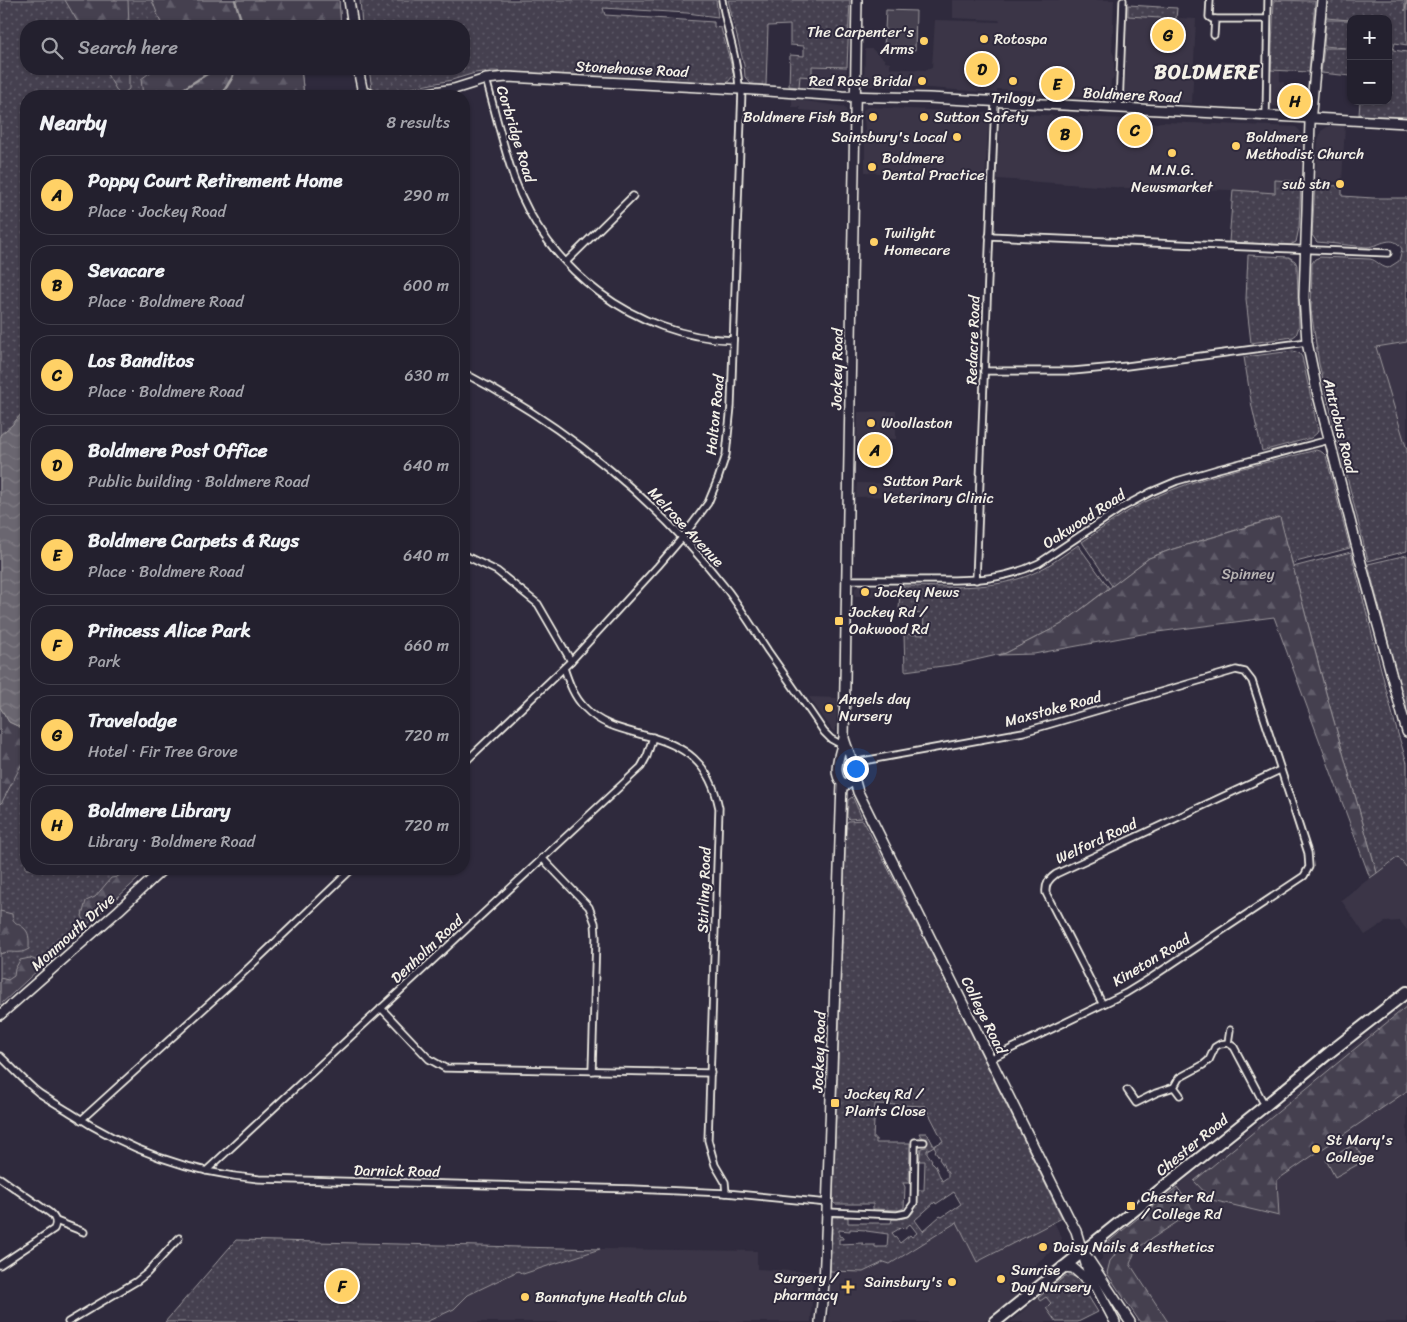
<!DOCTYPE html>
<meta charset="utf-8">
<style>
:root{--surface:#23202e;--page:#2f2d3a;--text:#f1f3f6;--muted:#a3a3aa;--line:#403e4a;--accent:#ffd166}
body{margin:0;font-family:Sriracha,sans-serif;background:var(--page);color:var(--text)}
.controls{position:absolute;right:15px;top:15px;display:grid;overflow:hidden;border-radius:10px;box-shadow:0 1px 4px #0004}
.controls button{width:45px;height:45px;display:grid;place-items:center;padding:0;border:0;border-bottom:1px solid var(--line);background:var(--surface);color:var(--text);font:25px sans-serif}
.you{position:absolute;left:855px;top:768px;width:18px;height:18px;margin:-12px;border:4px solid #fff;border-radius:50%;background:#1a73e8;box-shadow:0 0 0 8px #1a73e833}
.badge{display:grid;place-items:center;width:32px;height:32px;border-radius:50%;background:var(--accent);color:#111;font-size:16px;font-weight:700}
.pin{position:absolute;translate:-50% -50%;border:2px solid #fff;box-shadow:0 1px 5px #0006}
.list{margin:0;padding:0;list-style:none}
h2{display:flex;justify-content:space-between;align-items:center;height:65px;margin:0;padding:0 20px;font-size:21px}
h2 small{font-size:16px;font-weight:400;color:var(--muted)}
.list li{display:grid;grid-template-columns:32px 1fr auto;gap:15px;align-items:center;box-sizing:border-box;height:80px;margin:0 10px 10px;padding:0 10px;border:1px solid var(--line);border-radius:20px}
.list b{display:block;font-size:19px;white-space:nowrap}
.list p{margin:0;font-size:16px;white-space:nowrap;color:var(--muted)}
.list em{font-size:16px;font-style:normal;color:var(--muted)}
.icon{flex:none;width:28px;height:28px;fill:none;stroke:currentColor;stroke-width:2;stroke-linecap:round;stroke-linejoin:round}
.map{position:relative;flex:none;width:1407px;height:1322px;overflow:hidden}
.search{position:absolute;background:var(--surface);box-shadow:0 1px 4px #0004;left:20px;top:20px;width:450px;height:55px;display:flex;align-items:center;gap:12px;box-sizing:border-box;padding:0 18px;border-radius:20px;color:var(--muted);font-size:19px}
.panel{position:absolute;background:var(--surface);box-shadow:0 1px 4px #0004;left:20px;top:90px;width:450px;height:785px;border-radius:20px}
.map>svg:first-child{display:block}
</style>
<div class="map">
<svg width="1407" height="1322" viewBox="0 0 1407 1322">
<defs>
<pattern id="green-dots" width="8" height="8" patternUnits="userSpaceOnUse" patternTransform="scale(1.25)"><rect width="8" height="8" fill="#454050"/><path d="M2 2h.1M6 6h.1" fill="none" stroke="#605c69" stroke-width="1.8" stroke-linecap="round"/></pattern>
<pattern id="forest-firs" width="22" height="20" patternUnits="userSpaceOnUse" patternTransform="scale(1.25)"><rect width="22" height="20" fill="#454050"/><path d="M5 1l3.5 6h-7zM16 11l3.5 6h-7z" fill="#605c69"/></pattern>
<pattern id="water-waves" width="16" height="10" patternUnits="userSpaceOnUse" patternTransform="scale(1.25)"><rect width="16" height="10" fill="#6a6670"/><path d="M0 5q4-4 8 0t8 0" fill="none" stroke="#807c84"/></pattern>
</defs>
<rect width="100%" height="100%" fill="#2f2a3d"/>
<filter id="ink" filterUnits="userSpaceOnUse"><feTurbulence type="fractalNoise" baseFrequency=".02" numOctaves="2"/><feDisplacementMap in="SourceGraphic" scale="10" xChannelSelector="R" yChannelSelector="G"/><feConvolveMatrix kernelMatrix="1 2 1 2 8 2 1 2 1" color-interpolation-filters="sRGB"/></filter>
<g filter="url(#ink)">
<!-- built -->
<g fill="#3b3647">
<path d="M953,0H1114L1112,51L1114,56V78L1111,80L1110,96L1108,98L1076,97L1034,95V91H1032L997,89V93L916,87L864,86L865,49H872L885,60V62L890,63V68L926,70L932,68L935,20L1000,22L999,20L953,18Z"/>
<path d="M1127,15L1196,19L1192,103L1133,100L1125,96Z"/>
<path d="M812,66L847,67L846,85L840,88L799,87V76Z"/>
<path d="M1271,70L1280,71V82H1284V85H1286L1285,107L1270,106Z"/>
<path d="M792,99L845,107L848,116L828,115L821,112L800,110V107H792Z"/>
<path d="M868,107L989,113L985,179L865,172V129L863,110Z"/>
<path d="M1001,113L1128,119L1157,123L1161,122L1296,127L1300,131L1303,138L1301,182L1276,180L1275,193L1233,190L1127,188L997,179Z"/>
<path d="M1345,124L1342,182L1315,181L1318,141L1321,131L1329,126Z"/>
<path d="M1407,342V450L1376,347Z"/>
<path d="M896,411V439H879L857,443L858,412Z"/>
<path d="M857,483L924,484V495L856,497Z"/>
<path d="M858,586H900L899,596H855V589Z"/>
<path d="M809,697L837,698L836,731H833Z"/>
<path d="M1398,857L1407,868V930L1400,921L1385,922L1365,935L1341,900Z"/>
<path d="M1407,1002V1322H1140L1098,1262L1102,1259L1103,1250L1101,1246L1266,1117Z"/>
<path d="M957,1222L978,1262L1054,1222L1062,1238L1059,1245L1017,1279L1010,1282L1016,1296L984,1322H829L830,1271L863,1272L884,1262L891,1264Z"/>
<path d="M600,1249L757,1251V1269L813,1272L811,1322H426L454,1309L468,1295L519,1271L523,1274Z"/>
<path d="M1045,1296L1051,1304L1046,1309L1056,1322H1010L1038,1298L1040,1301Z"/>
</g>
<!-- green -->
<g fill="url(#green-dots)" stroke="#9c989c" fill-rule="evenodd">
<path d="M0,0H339L341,26H26V69H301L304,96H26V869H144L0,1000Z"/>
<path d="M360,0H716L718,17L687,13L603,8L605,15L714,22V27L721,28L734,75L727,83L492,71L475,73L452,80L391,92L381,93L372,89L369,69H464V26H362Z"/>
<path d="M728,0H850L847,67L812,66V77L800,76L799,87L789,86L790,55L804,56V46L790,45V25L768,26L766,85L751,84L745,77L744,65Z"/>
<path d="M1274,0L1315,1L1309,72L1271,70Z"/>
<path d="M1327,0H1405V11L1407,0V45L1395,43L1393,50L1407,52V117L1359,115L1360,101H1388V19H1351V76L1321,73L1324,48H1346L1324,46L1326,20H1350L1326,18Z"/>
<path d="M1128,5L1177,8L1176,19L1128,16Z"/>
<path d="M1275,180L1301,182L1299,228L1296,242L1290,245L1229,242L1233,190L1275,193Z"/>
<path d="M1315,185L1342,186V196L1373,198H1407V342L1376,347L1407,450V551L1368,561L1319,364L1311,310L1312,263L1315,259L1320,257L1370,259C1377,260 1380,267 1388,268L1399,261L1402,249C1393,233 1380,246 1367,247L1317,242L1312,235Z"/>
<path d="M1248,255L1289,257L1295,261L1297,265L1299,327L1296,335L1293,337L1251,343L1246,299Z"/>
<path d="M1293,351L1299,353L1302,357L1318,430L1317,433L1311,438L1262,451L1252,407L1244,357Z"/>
<path d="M1316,450L1322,452L1326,456L1350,548L1292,563L1279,517L1170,550L1149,558L1112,586L1082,542C1103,528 1124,512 1147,501C1199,475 1260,465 1316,450Z"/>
<path d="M1078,545L1109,588L1062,624L1006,653L958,664L905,671L904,634L923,635L924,614L899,612L900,586C945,586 994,592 1036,572C1051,565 1065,554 1078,545Z"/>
<path d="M1351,552L1395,724L1407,763V868L1398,857L1377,873L1326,693L1293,567Z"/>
<path d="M1407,555V714L1368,564Z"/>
<path d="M852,797L853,798L862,818L849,819L847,817L848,800Z"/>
<path d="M863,820L931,952L1062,1218L977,1262L957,1222L890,1264L884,1262L863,1272L830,1271L832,1217H848V1223H891L892,1219C915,1218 916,1212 918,1190H924L925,1161H919L921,1148L926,1147L927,1139L921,1137L919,1133H927L934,1146L943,1141L925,1106L875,1104L873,1139H876V1143H910L909,1183H903L905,1187L904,1208L899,1210L874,1209L873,1210V1204H835L833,1202L846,824L848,821ZM934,1146L936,1150L935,1151L940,1158L939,1159L944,1166H943L948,1173V1177L942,1181L935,1165L931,1161L932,1160L927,1153V1150ZM954,1192L961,1204L942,1217L940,1216L923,1231L915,1220L935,1202L936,1204ZM910,1224L917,1233L912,1237L910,1235L900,1243L892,1233L902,1227L904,1229ZM850,1229L866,1230V1231L888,1234L887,1247H875V1245H863V1243L839,1244V1239H843V1237L839,1236V1230L850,1231Z"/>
<path d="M236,1240L600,1249L523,1274L518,1271L468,1295L454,1309L426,1322H165Z"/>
<path d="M1070,1275L1077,1278L1098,1312L1078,1322H1056L1046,1308L1051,1303L1046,1297L1040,1301L1038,1298L1065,1276Z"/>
</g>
<!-- forest -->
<g fill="url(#forest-firs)" stroke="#9c989c">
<path d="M65,0H128L129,26H80Z"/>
<path d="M152,0H339L341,26H162Z"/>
<path d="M104,69H129V89L120,96Z"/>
<path d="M155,69H301L304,96H143L141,79Z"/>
<path d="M1280,517L1326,693L1377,873L1370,878L1274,617L1142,634L1034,654L999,655L1006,653L1062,624L1149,558L1170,550Z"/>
<path d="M0,707L9,722L26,730V756L2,802L0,804Z"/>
<path d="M128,869H149L87,925L82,916L86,901L95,897L111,878L117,877Z"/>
<path d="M0,911L12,914C12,924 19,923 25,929C30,934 29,942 29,949C17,956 13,949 0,954Z"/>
<path d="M30,958L38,961L40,968L0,1005V978L8,980L14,976L15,969L20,960Z"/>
<path d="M1407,1006V1091L1277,1180L1279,1216L1212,1200L1194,1181Z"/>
<path d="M1177,1187L1194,1211L1136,1249L1130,1264L1168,1322H1140L1107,1273L1110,1261L1115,1255L1108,1242Z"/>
</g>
<!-- pitch -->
<g fill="#454050" stroke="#9c989c">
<path d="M886,10L916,11L915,50L884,49Z"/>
<path d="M1355,1144L1364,1161L1335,1177L1326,1160Z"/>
</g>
<!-- water -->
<path fill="url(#water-waves)" stroke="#a19ea0" d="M26,408V730L9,722L0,707V435L12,425Z"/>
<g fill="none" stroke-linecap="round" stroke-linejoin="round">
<!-- stream -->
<g stroke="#a19ea0" stroke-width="2.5">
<path d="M235,0L241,20V26"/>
<path d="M172,96L215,69"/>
<path d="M221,96L232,78L235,69"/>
</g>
<!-- street casing -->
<g stroke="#f4f1e8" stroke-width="9">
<g id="street">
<path d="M722,0C726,30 738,58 739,89"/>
<path d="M1210,0L1209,17L1212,19H1267"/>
<path d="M1214,35L1215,19"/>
<path d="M486,79C495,111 503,146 514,178C547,270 635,337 733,340"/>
<path d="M1119,108L1123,0"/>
<path d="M1266,116L1268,0"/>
<path d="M989,236L1388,253"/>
<path d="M566,262L633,196"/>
<path d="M984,371H1073L1127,366L1307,342"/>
<path d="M464,373C566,426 657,500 728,591C742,610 755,631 768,651C787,678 806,705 824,732L831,739L842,745"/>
<path d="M464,555L497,571L538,604L571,661"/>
<path d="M846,580C874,580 903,580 931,580C971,580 1002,581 1039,563L1123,507L1151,492L1177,481L1218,469L1329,440"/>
<path d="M976,580L995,102"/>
<path d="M564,668C569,683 574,697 585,708C601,725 621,729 643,735C686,745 710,763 719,808L708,1140L715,1165L725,1182L726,1193"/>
<path d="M464,763L571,661L658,566L682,538L708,503L718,479L726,455L731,406L742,89"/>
<path d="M852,763L1023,732L1236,670L1245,672L1252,681L1308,853L1309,867L1304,876L1152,977L1126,993L990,1059"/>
<path d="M542,858L589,907L595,923L596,938L592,1071"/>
<path d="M1102,1003L1046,893C1045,884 1049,879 1056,874L1280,770"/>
<path d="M381,1008L429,1059L445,1068L711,1073"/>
<path d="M1228,1043L1230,1030"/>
<path d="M0,1056C13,1068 25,1082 39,1093C48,1099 58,1105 68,1111C125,1149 190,1173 259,1179L633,1189L726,1193L828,1203"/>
<path d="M1174,1087L1180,1095"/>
<path d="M1127,1090L1136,1103L1156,1093L1174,1087L1179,1078L1203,1065L1209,1060L1215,1047L1220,1044L1228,1043L1234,1047L1262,1100L1266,1105"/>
<path d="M81,1120L241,975L352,869"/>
<path d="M206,1171L641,767L647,756L653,737"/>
<path d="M0,1178L50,1213C56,1218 57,1223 54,1229L0,1265"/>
<path d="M827,1212L897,1215L907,1213L914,1203L915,1142H924"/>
<path d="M56,1221L84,1232"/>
<path d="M68,1322L137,1281L147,1273L179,1238"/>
</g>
</g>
<!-- secondary casing -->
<g stroke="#f4f1e8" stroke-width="12">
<g id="secondary">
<path d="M349,0L353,26"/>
<path d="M1322,0L1310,122L1304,297L1307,342L1317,391L1357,548L1407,732"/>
<path d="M358,69L363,93"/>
<path d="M357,96C362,91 367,92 373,96"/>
<path d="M409,96L454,89L486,79L507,77L739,89L842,96L929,98L1407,123"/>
<path d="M0,1015L119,910L163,869"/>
<path d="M820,1322L824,1283L827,1212L842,783"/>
</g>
</g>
<!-- primary casing -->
<g stroke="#f4f1e8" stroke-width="12">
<g id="primary">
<path d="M844,738C847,750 858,770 853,781L846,785C829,777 841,751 844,738L857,0"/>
<path d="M854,778L858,792L1070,1220L1076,1231L1088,1271L1115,1322"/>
<path d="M1087,1257L1130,1322"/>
<path d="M1062,1267L1073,1268L1093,1285"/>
</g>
</g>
<!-- highway casing -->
<g stroke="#f4f1e8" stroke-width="14">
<path id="highway" d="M995,1322L1266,1105L1330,1052L1407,992"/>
</g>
<!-- street -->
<use href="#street" stroke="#2f2a3d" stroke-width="5.5"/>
<!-- secondary -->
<use href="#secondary" stroke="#2f2a3d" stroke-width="9"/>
<!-- primary -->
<use href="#primary" stroke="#2f2a3d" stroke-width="9"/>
<!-- highway -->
<use href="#highway" stroke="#2f2a3d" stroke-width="10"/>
</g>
</g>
<!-- markers -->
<g fill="#ffd166" stroke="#2f2a3d" stroke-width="2">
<circle cx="984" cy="39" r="5"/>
<circle cx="924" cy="41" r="5"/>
<circle cx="922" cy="81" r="5"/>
<circle cx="1013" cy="81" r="5"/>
<circle cx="873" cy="117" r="5"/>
<circle cx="924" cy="117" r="5"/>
<circle cx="957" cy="137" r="5"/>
<circle cx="1236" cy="146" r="5"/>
<circle cx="1172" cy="153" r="5"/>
<circle cx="872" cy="167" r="5"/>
<circle cx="1340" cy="184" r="5"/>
<circle cx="874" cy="242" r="5"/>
<circle cx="871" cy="423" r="5"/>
<circle cx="873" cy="490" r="5"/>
<circle cx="865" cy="592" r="5"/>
<rect x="834" y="616" width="10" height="10" rx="2.5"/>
<circle cx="829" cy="708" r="5"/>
<rect x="830" y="1098" width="10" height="10" rx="2.5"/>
<circle cx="1316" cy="1149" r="5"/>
<rect x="1126" y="1201" width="10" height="10" rx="2.5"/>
<circle cx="1043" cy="1247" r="5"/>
<circle cx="1001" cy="1279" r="5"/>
<circle cx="952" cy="1282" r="5"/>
<path d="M845.5 1279.5h5v5h5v5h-5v5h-5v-5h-5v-5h5z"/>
<circle cx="525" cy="1297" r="5"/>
</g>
<g text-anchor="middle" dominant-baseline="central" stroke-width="4" stroke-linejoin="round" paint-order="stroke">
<!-- poi labels -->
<g font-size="15" fill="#f4f1e8" stroke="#2f2a3d" text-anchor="start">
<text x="914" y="32" text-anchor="end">The Carpenter's<tspan x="914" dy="17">Arms</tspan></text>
<text x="994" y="39">Rotospa</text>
<text x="912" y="81" text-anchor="end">Red Rose Bridal</text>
<text x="1013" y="98" text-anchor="middle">Trilogy</text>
<text x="863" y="117" text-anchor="end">Boldmere Fish Bar</text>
<text x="934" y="117">Sutton Safety</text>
<text x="947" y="137" text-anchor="end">Sainsbury's Local</text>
<text x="1246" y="137">Boldmere<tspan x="1246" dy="17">Methodist Church</tspan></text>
<text x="882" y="158">Boldmere<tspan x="882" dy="17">Dental Practice</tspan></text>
<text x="1172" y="170" text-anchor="middle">M.N.G.<tspan x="1172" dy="17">Newsmarket</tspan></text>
<text x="1330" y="184" text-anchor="end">sub stn</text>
<text x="884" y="233">Twilight<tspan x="884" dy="17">Homecare</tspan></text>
<text x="881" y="423">Woollaston</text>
<text x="883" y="481">Sutton Park<tspan x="883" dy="17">Veterinary Clinic</tspan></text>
<text x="875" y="592">Jockey News</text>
<text x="849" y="612">Jockey Rd /<tspan x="849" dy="17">Oakwood Rd</tspan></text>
<text x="839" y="699">Angels day<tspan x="839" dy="17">Nursery</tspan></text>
<text x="845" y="1094">Jockey Rd /<tspan x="845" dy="17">Plants Close</tspan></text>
<text x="1326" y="1140">St Mary's<tspan x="1326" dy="17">College</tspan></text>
<text x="1141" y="1197">Chester Rd<tspan x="1141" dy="17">/ College Rd</tspan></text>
<text x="1053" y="1247">Daisy Nails &amp; Aesthetics</text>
<text x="1011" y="1270">Sunrise<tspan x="1011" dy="17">Day Nursery</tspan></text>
<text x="838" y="1278" text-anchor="end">Surgery /<tspan x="838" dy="17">pharmacy</tspan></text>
<text x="942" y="1282" text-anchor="end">Sainsbury's</text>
<text x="535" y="1297">Bannatyne Health Club</text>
</g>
<!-- street labels -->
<g font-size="15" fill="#f4f1e8" stroke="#2f2a3d">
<text transform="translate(632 69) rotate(3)">Stonehouse Road</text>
<text transform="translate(1132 95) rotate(3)">Boldmere Road</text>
<text transform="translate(516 134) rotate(73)">Corbridge Road</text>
<text transform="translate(973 340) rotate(-88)">Redacre Road</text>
<text transform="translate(837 369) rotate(-89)">Jockey Road</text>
<text transform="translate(715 415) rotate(-84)">Halton Road</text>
<text transform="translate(1340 426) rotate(76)">Antrobus Road</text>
<text transform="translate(1084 519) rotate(-33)">Oakwood Road</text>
<text transform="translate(686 527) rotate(47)">Melrose Avenue</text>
<text transform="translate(1053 709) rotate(-15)">Maxstoke Road</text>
<text transform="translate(1096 841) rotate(-25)">Welford Road</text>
<text transform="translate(704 890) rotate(-88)">Stirling Road</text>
<text transform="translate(73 932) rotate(-42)">Monmouth Drive</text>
<text transform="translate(427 949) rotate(-43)">Denholm Road</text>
<text transform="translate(1151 960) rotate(-31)">Kineton Road</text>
<text transform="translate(984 1015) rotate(64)">College Road</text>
<text transform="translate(819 1052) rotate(-88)">Jockey Road</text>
<text transform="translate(1192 1145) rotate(-39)">Chester Road</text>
<text transform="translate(397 1171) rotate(1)">Darnick Road</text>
</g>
<!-- park labels -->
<g font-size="15" fill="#b7b3b3" stroke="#2f2a3d">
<text x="1248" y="574">Spinney</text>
</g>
<!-- district labels -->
<g font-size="20" font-weight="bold" letter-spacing="1" fill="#f4f1e8" stroke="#2f2a3d">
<text x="1207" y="72">BOLDMERE</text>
</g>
</g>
</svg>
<div class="controls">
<button>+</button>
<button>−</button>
</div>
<div class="you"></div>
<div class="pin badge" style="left:875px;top:450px">A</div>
<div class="pin badge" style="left:1065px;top:134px">B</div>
<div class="pin badge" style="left:1135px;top:130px">C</div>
<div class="pin badge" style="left:982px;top:69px">D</div>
<div class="pin badge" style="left:1057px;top:84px">E</div>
<div class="pin badge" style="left:342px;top:1286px">F</div>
<div class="pin badge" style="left:1168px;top:35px">G</div>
<div class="pin badge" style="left:1295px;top:101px">H</div>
<div class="search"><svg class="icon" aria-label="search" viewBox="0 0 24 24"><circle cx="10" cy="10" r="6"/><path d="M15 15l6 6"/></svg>Search here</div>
<section class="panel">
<h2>Nearby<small>8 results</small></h2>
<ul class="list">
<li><span class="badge">A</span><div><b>Poppy Court Retirement Home</b><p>Place · Jockey Road</p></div><em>290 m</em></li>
<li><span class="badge">B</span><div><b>Sevacare</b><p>Place · Boldmere Road</p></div><em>600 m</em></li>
<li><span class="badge">C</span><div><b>Los Banditos</b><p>Place · Boldmere Road</p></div><em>630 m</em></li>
<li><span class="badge">D</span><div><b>Boldmere Post Office</b><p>Public building · Boldmere Road</p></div><em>640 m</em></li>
<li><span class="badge">E</span><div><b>Boldmere Carpets &amp; Rugs</b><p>Place · Boldmere Road</p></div><em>640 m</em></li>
<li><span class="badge">F</span><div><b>Princess Alice Park</b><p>Park</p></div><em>660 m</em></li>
<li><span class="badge">G</span><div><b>Travelodge</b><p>Hotel · Fir Tree Grove</p></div><em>720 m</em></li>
<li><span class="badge">H</span><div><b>Boldmere Library</b><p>Library · Boldmere Road</p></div><em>720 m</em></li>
</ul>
</section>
</div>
